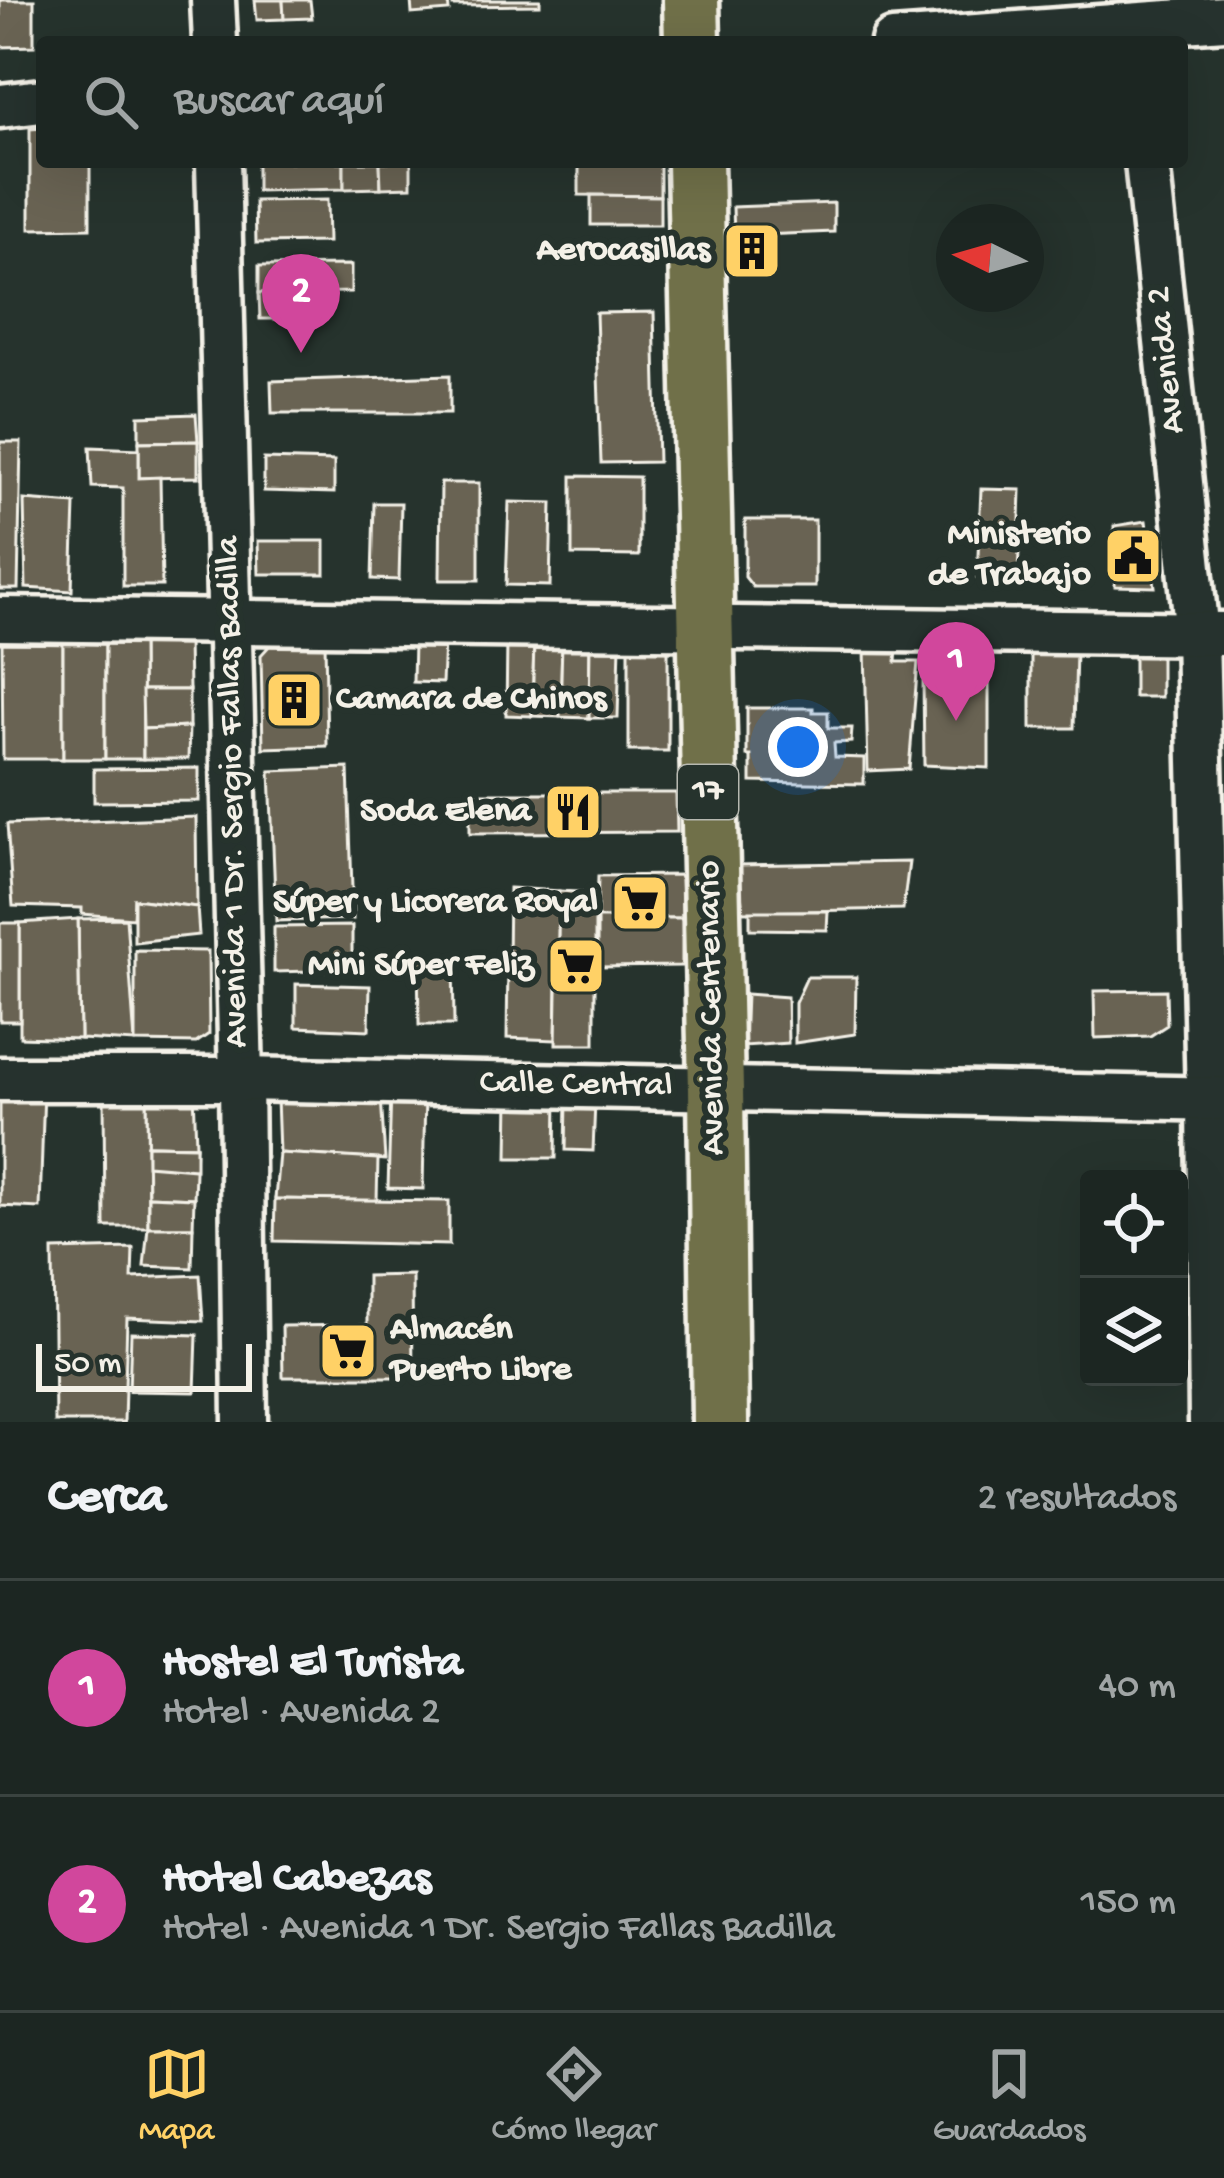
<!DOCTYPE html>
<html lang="es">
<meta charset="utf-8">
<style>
:root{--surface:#1c2622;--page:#252e2a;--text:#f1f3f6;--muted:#a0a5a5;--line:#3a4340;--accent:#ffd166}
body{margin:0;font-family:"Gochi Hand",sans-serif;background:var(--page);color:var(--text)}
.controls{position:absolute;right:36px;bottom:36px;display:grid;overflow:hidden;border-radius:12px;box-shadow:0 12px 48px #0002}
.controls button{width:108px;height:108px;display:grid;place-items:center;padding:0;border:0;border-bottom:3px solid var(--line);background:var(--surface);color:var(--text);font:60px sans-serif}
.compass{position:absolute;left:936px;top:204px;width:108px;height:108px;border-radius:50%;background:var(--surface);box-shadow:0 12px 48px #0002;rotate:275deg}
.scale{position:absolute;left:36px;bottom:30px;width:216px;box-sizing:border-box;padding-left:12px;border:6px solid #f4f1e8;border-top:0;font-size:33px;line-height:42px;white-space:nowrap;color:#f4f1e8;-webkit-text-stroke:9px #26332d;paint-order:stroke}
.you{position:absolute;left:798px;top:747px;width:42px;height:42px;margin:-30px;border:9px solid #fff;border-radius:50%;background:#1a73e8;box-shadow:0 0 0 18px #1a73e833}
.badge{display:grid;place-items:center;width:78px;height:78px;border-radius:50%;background:var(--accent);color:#fff;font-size:39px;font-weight:700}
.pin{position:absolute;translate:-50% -99px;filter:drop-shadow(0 3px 6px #0008)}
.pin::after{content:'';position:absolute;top:63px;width:42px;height:36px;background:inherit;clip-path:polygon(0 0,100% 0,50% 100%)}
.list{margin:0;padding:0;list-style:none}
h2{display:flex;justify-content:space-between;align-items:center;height:156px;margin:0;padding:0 48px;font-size:51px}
h2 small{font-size:39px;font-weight:400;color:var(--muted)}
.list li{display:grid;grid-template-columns:78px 1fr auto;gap:36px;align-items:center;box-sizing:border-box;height:216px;padding:0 48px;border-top:3px solid var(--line)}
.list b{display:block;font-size:45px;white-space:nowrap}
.list p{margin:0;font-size:39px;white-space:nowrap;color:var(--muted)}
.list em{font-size:39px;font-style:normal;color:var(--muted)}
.icon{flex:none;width:66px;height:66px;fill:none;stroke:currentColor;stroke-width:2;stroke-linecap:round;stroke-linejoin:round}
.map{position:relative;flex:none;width:1224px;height:1422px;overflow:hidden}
.search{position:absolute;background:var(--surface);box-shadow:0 12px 48px #0002;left:36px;right:36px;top:36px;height:132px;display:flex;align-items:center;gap:30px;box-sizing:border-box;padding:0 42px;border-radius:12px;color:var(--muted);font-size:45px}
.sheet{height:588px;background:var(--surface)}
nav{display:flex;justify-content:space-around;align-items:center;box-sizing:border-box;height:168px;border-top:3px solid var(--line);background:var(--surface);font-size:33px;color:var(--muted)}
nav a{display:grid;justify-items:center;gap:6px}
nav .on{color:var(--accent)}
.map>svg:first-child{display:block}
</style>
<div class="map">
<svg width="1224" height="1422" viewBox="0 0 1224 1422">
<rect width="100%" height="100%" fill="#26332d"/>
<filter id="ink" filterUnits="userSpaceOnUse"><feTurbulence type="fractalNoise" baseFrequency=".00833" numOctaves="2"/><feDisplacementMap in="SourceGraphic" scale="24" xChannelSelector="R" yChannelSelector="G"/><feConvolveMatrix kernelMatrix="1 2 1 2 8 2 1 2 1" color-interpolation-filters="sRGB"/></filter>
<g filter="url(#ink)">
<!-- building -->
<g fill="#696352" stroke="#f4f1e8" stroke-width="3">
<path d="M0,0H34V46L0,47Z"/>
<path d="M255,0H283L284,19L257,20Z"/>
<path d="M283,0H310L312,18L284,19Z"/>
<path d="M411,0H448L449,11L412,14Z"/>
<path d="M453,0H540V5L453,6Z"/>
<path d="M42,128V162H90V228L30,229V129Z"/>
<path d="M257,162H344V189L257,191Z"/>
<path d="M344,162H380L381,188L344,189Z"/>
<path d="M380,162H411V187L381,188Z"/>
<path d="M579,162H660V196L579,195Z"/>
<path d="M591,195L660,196V225H591Z"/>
<path d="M327,200L328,242L256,243L255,201Z"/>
<path d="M834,203V232L734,236L733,207Z"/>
<path d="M769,235V267H734V236Z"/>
<path d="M351,265V292L259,293V266Z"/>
<path d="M259,293H314V319H260Z"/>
<path d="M654,312L658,462L601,463L596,313Z"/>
<path d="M450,375V413H272L271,381Z"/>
<path d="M196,414L198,441L139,442V416Z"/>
<path d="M198,441V477L139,478V442Z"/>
<path d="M0,442H21L18,589H0Z"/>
<path d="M90,447L139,449V478L160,477L162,586H123V488L92,487Z"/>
<path d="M264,459L334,461V493L264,491Z"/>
<path d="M572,476L639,477V556L572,555Z"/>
<path d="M441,483H479V580H440Z"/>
<path d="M981,489L1021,490L1018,579L977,578Z"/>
<path d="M24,500L75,504L72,591L26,588Z"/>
<path d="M509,502L552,503L550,586L506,585Z"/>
<path d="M374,503H401L399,580L372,579Z"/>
<path d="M745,520H815V587H753L745,577Z"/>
<path d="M1146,521L1155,587L1115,586L1114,526Z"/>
<path d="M258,541H325V574H259Z"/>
<path d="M507,640L534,641L532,716L506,715Z"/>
<path d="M414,641H444L442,683L413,682Z"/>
<path d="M534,641H562L560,717L532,716Z"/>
<path d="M562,641L590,642L589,718L560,717Z"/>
<path d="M188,642L189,690H142V643Z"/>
<path d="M325,642L327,746L263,748L261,655L272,643Z"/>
<path d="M590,642L620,643L618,718H589Z"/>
<path d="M2,643H63V759H3Z"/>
<path d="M63,643L105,644V759H63Z"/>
<path d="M142,643L143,759H105V644Z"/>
<rect x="629" y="643" width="39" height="108"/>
<path d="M1134,645H1142L1161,658V697H1134Z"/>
<path d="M924,647H956V677L923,676Z"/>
<path d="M956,647L989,649V768L924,765L923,676L956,677Z"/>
<path d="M865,648L897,649L896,662H918L909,769L868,771Z"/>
<path d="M1076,651L1074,728H1031V653Z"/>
<path d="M142,690H189V727L143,729Z"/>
<path d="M747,708H813V712H828V728H852L851,742L834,743L835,757L864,758V784L751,782V756H747Z"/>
<path d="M189,727L188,759H143V729Z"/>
<path d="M199,768V801L94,802V769Z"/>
<path d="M348,768L353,919L276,921L270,771Z"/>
<path d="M470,793H676L677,832L470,833Z"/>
<path d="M196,817L197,907L134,899L133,918L82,914V908L13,906L7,824Z"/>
<path d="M909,862L903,909L743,912L738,865Z"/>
<path d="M681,875L682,918H597L598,876Z"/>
<path d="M509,888L559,891L556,1040L507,1038Z"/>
<path d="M559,891L595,893V1044H556Z"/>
<path d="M134,899L197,907L199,935L134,942Z"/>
<path d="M750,911H828L827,930L750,929Z"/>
<path d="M126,918L135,1042L80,1039L78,919Z"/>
<path d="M597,918H682V966L597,967Z"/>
<path d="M78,919L80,1039L20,1037V923Z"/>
<rect x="0" y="923" width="20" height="98"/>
<path d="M352,926V970L274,972V927Z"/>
<path d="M135,950L208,951L209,1034L196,1043L135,1042Z"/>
<path d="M418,955H453L454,1025H419Z"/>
<path d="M807,977H856L855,1034L795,1043V1003Z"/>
<path d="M296,984L370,986L369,1030L296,1027Z"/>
<path d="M1166,990L1167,1025L1150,1036L1095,1038L1094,991Z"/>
<path d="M746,994L787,997L788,1043L744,1046Z"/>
<path d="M0,1088L44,1089L40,1208L0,1206Z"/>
<path d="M194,1091L196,1146L147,1145V1095Z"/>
<path d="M391,1092L425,1093L423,1189L388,1188Z"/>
<path d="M147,1095L148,1227H105L104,1097Z"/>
<path d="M381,1096L385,1160L279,1153L277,1098Z"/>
<path d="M509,1097L557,1098L556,1158H508Z"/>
<path d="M567,1101L595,1102L593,1151L566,1150Z"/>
<path d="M147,1145L196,1146L194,1198L148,1196Z"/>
<path d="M147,1145L196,1146V1169L147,1165Z"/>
<path d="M279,1153L378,1159L377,1201L275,1199Z"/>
<path d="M148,1196L194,1198L193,1227H148Z"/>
<path d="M275,1199L449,1201V1245L274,1241Z"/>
<path d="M148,1227H193L192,1268L144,1266Z"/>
<path d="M133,1248L132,1278L200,1275L203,1321L127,1318L124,1422H55L53,1250Z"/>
<path d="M412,1275L413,1377H283L282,1326L367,1325V1276Z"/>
<path d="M131,1333L197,1335L195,1392L129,1391Z"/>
</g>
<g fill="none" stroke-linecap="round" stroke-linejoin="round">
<!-- minor casing -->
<g stroke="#f4f1e8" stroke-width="51">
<g id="minor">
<path d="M213,0L215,42"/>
<path d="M893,42L1224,18"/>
<path d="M0,106L42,101"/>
<path d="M218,162L241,1079L245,1422"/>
<path d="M1147,162L1197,634L1208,1099L1211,1422"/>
<path d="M0,619L1223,634"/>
<path d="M0,1079H241L1224,1099"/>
</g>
</g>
<!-- major casing -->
<g stroke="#f4f1e8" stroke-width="63">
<g id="major">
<path d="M691,0L692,42"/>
<path d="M695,162L716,1089L720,1422"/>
</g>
</g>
<!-- minor -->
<use href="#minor" stroke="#26332d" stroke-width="42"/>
<!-- major -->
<use href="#major" stroke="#6f704a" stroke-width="54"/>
</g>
</g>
<!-- icons -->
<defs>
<g id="building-square" transform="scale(3)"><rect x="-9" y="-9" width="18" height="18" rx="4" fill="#ffd166" stroke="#26332d"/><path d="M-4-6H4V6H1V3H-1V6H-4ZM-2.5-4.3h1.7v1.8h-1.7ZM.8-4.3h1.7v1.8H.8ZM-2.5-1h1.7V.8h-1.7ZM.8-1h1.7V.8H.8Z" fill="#111"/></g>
<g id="civic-square" transform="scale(3)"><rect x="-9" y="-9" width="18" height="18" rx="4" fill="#ffd166" stroke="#26332d"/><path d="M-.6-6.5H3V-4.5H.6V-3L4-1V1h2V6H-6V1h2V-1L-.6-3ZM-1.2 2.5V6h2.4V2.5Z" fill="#111"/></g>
<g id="restaurant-square" transform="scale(3)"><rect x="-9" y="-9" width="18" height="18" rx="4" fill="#ffd166" stroke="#26332d"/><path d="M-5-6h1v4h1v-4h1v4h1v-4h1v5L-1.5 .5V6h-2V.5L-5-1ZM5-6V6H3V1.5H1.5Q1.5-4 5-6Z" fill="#111"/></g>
<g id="supermarket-square" transform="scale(3)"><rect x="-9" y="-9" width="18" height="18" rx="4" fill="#ffd166" stroke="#26332d"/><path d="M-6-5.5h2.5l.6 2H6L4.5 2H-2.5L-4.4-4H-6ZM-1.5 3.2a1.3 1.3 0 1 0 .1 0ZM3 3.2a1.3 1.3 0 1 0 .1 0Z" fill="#111"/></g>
</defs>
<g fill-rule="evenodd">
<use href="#building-square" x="752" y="251"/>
<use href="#civic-square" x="1133" y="556"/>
<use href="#building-square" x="294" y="700"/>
<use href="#restaurant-square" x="573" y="812"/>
<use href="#supermarket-square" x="640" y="903"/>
<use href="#supermarket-square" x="576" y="966"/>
<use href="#supermarket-square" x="348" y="1351"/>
</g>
<g text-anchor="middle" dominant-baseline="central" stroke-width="12" stroke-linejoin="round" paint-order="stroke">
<!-- shield labels -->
<rect fill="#26332d" stroke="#b6b8b0" stroke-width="3" x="678" y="765" width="60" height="54" rx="9"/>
<g font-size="33" font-weight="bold" fill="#f4f1e8">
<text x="708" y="792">17</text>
</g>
<!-- poi labels -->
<g font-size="36" font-weight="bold" fill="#f4f1e8" stroke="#26332d" text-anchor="end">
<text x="710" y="251">Aerocasillas</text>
<text x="1091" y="535">Ministerio<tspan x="1091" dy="41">de Trabajo</tspan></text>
<text x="336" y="700" text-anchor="start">Camara de Chinos</text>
<text x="531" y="812">Soda Elena</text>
<text x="598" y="903">Súper y Licorera Royal</text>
<text x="534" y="966">Mini Súper Feliz</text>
<text x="390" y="1330" text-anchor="start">Almacén<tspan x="390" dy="41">Puerto Libre</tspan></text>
</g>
<!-- street labels -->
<g font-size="36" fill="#f4f1e8" stroke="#26332d">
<text transform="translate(1168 360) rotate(-96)">Avenida 2</text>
<text transform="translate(234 792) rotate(-91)">Avenida 1 Dr. Sergio Fallas Badilla</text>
<text transform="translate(713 1008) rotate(-91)">Avenida Centenario</text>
<text transform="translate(576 1086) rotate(1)">Calle Central</text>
</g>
</g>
</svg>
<div class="controls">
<button><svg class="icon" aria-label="locate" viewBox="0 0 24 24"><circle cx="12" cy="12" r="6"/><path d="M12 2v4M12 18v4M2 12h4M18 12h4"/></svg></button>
<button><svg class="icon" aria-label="layers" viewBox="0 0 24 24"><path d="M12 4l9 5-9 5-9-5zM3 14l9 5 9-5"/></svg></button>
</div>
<svg class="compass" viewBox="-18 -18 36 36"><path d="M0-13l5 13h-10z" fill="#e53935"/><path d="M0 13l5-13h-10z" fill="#a0a5a5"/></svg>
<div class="scale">50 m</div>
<div class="you"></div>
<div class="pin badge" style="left:956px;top:721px;background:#d1479c">1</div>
<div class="pin badge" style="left:301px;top:353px;background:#d1479c">2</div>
<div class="search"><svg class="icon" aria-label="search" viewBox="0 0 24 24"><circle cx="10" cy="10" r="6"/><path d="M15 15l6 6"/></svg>Buscar aquí</div>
</div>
<section class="sheet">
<h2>Cerca<small>2 resultados</small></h2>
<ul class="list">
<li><span class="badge" style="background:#d1479c">1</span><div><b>Hostel El Turista</b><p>Hotel · Avenida 2</p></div><em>40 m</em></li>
<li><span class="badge" style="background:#d1479c">2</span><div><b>Hotel Cabezas</b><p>Hotel · Avenida 1 Dr. Sergio Fallas Badilla</p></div><em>150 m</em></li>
</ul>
</section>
<nav>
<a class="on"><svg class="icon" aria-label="map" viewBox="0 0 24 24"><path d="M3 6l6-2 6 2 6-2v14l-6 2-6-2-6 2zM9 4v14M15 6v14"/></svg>Mapa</a>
<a><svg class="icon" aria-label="directions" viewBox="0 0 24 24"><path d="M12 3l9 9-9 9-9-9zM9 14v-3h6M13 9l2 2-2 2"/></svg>Cómo llegar</a>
<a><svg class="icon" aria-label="saved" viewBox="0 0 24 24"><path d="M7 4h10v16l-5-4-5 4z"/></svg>Guardados</a>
</nav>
